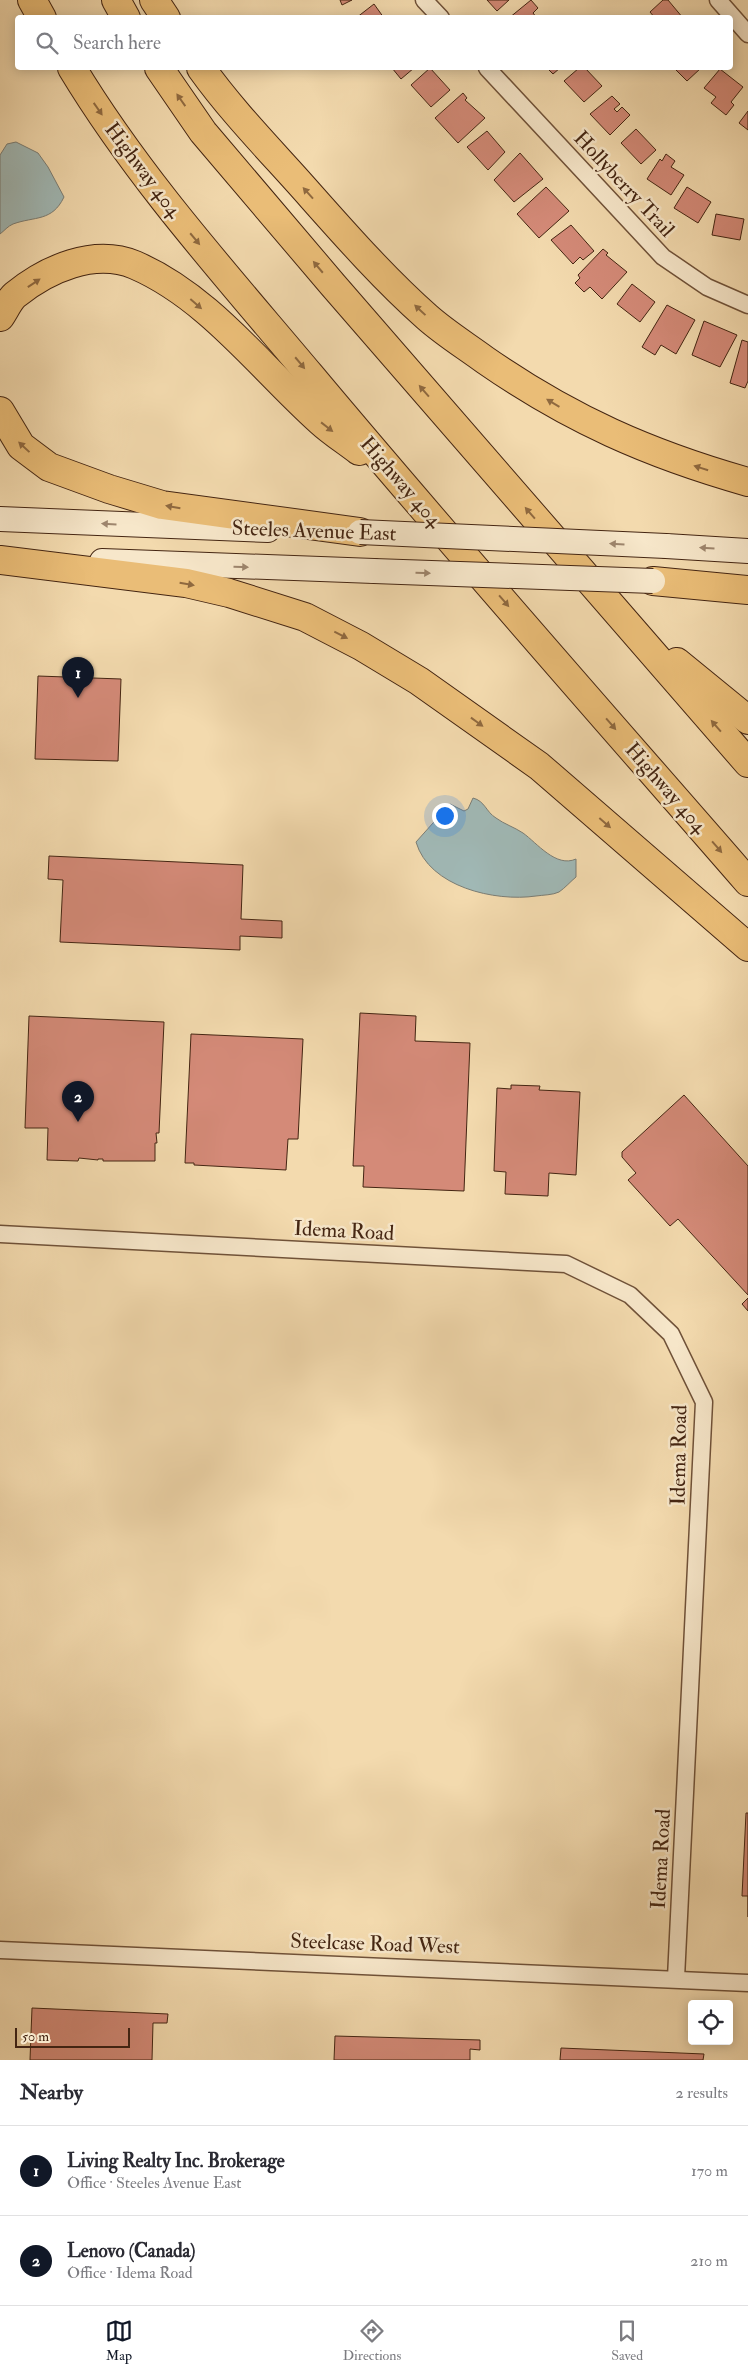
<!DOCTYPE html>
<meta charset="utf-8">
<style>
:root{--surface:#fff;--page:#f7f7f7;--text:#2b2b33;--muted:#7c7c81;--line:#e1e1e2;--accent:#111827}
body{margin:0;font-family:"IM FELL Double Pica",serif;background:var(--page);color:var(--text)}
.controls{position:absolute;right:15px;bottom:15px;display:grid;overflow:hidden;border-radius:5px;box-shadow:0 2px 12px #0003}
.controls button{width:45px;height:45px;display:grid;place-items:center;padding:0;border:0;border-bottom:1px solid var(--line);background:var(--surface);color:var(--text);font:25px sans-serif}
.scale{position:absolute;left:15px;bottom:12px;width:115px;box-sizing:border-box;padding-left:5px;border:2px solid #442512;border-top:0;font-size:14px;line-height:18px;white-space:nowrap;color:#442512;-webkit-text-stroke:4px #f7e7ca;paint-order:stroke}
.you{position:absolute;left:444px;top:815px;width:18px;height:18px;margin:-12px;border:4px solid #fff;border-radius:50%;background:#1a73e8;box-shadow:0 0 0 8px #1a73e833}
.badge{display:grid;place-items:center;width:32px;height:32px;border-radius:50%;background:var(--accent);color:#fff;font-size:16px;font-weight:700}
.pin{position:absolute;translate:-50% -41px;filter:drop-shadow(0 1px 2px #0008)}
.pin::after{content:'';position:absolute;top:26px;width:18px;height:15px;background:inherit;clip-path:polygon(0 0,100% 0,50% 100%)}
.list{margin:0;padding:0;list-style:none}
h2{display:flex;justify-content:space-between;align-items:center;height:65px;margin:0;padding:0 20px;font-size:21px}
h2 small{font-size:16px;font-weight:400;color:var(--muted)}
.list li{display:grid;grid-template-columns:32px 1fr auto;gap:15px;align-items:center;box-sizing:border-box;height:90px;padding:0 20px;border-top:1px solid var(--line)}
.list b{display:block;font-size:19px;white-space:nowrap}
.list p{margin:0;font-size:16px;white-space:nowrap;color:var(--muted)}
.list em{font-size:16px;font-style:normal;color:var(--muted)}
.icon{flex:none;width:28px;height:28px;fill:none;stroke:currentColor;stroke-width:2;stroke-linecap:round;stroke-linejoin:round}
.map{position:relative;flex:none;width:748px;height:2060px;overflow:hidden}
.search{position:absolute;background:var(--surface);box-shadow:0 2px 12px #0003;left:15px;right:15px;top:15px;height:55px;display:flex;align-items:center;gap:12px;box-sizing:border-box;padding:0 18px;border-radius:5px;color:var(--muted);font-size:19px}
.sheet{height:245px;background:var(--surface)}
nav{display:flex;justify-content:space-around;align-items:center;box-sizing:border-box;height:70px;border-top:1px solid var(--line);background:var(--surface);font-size:14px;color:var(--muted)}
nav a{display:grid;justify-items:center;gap:2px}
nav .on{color:var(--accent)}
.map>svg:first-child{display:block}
</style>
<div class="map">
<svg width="748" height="2060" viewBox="0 0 748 2060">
<rect width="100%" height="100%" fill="#f3daae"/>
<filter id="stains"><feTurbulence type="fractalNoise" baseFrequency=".004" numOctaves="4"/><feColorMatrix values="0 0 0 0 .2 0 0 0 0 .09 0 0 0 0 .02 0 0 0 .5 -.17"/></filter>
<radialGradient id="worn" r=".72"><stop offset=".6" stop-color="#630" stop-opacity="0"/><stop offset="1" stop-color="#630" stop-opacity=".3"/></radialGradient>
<!-- water -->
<g fill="#a0b8b5" stroke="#7b7d74">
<path d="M16,142L38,153L48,167L64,197C52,222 35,216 13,224C8,226 4,231 0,234V155L7,144Z"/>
<path d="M473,798C485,801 486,812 496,818C504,824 514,827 523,833C537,843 556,868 576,859V877C571,881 565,888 559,892C553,895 543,895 536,896C495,902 429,887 416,842L450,804L464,811L468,809Z"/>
</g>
<!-- building -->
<g fill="#d48a78" stroke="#442512">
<path d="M340,0H352L342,5Z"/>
<path d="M487,0H509L497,11Z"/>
<path d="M531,0L538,8L533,13L537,18H509Z"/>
<path d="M663,0H668L683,18H655L650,12Z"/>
<path d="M374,4L384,18H356Z"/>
<path d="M392,68H414L401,79Z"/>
<path d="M430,68L450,90L431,107L411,85Z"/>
<path d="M547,68H560L553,74Z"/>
<path d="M579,68H585L602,86L584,102L564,81Z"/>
<path d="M674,68H701L687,81Z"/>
<path d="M720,69L743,87L731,102L734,105L726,115L711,103L716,97L704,88Z"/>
<path d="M463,93L467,98L465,100L485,118L458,143L435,118Z"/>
<path d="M612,96L620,104L614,109L617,112L622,107L630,115L610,135L590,114Z"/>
<path d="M748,111V130L739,123Z"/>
<path d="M636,129L656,150L641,164L621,143Z"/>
<path d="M487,131L505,152L488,170L467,147Z"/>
<path d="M520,153L543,179L514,202L494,180Z"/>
<path d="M666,154L675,161L671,167L684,175L671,195L647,179L660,159L662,161Z"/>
<path d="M546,187L569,211L539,238L517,214Z"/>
<path d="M687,187L711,202L698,223L674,208Z"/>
<path d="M716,214L744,219L740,240L712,235Z"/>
<path d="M571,225L594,251L583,260L580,257L573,264L551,240Z"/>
<path d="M603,249L608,253L606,255L627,272L602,299L590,287L584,292L575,283L580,278L578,275Z"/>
<path d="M632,284L655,302L640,322L617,304Z"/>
<path d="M667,305L695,320L676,354L661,345L655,355L642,347Z"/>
<path d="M704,321L737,335L720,367L692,355Z"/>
<path d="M742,340L748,342V381L745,388L730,383Z"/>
<path d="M38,676L121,679L118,761L35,759Z"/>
<path d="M49,856L243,865L241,919L282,921V938L240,936V950L60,942L63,880L48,879Z"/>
<path d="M360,1013L416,1016L415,1041L470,1043L464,1191L363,1187L364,1166H353Z"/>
<path d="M29,1016L164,1022L159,1133H156L157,1143H155V1161H103V1159H98V1160L79,1158L78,1161L47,1160L48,1128H25Z"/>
<path d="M191,1034L303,1039L298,1139H288L286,1170L194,1165V1163H185Z"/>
<path d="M511,1085L540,1086L539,1090L580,1092L576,1175L549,1173L548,1196L505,1194L506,1172L494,1171L497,1088L511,1089Z"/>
<path d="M684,1095L748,1166V1295L678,1219L670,1226L628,1180L636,1173L622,1157V1152Z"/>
<path d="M748,1298V1311L742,1304Z"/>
<path d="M746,1813H748V1917V1896H742Z"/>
<path d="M32,2008L168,2014L167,2023H153L152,2060H30Z"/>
<path d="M335,2036L480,2040V2050L470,2049V2060H334Z"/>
<path d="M561,2048L704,2054L703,2060H560Z"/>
</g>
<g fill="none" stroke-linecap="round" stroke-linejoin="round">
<!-- street casing -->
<g stroke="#705239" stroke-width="19">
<g id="street">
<path d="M424,0L441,18"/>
<path d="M718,0L748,34"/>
<path d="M487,68L663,257L707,287L748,305"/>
<path d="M0,1234L566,1264L630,1295L671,1334L704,1402L676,1978"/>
<path d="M0,1950L748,1983"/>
</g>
</g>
<!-- secondary casing -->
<g stroke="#442512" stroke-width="26">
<g id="secondary">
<path d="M0,519L268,530"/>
<path d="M666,546L748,551"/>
<path d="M102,561L374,571"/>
</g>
</g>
<!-- highway casing -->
<g stroke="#442512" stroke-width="30">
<g id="highway">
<path d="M32,0L42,18"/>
<path d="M116,0L126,18"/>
<path d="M154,0L166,18"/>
<path d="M72,68C139,179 227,276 310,375C453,546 601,713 748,882"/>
<path d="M159,68L203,132L333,285L748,763"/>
<path d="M201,68C231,110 268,148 302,186C342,231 382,277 427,317C445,333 466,346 485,360C570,419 649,454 748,482"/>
<path d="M0,317C5,310 9,300 15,295C47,269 94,248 135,265C209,297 261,368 320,421C332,432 346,441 359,451"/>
<path d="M0,411L21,446L49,467L109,489L162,505L360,532"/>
<path d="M0,560L186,583L229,593L305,617L361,646L419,681L539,766L748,947"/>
<path d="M653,581L748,590"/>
<path d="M677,662L748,720"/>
</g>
</g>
<!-- street -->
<use href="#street" stroke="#f7e7ca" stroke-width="16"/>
<!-- secondary -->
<use href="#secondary" stroke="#f7e7ca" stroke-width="24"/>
<!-- highway -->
<use href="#highway" stroke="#eabd77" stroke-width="28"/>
<!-- secondary-bridge casing -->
<g stroke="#442512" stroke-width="26" stroke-linecap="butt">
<g id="secondary-bridge">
<path d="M360,532L666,546"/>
<path d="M374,571L653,581"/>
</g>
</g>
<!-- secondary-bridge -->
<use href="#secondary-bridge" stroke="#f7e7ca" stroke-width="24"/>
</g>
<!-- one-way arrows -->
<defs><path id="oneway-solid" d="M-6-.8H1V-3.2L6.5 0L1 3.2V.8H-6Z" transform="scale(1.25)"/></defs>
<g fill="#8f693f">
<use href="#oneway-solid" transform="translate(181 100) rotate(-125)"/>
<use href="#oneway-solid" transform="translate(98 109) rotate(55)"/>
<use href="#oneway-solid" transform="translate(308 193) rotate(-132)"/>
<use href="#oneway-solid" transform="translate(195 239) rotate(50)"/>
<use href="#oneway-solid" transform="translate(318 267) rotate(-130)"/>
<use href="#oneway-solid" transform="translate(34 283) rotate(-34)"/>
<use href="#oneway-solid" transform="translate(196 304) rotate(41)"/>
<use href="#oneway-solid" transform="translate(420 310) rotate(-137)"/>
<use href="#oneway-solid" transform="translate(300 363) rotate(50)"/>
<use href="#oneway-solid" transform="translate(424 391) rotate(-131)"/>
<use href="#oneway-solid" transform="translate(553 403) rotate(-149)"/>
<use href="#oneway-solid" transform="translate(327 427) rotate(38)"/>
<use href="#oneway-solid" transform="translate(24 447) rotate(-137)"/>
<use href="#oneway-solid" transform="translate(701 468) rotate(-162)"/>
<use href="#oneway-solid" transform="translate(173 507) rotate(-170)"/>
<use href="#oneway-solid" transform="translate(530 513) rotate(-131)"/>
<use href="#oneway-solid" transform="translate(187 584) rotate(10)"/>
<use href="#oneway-solid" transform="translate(504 601) rotate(49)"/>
<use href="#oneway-solid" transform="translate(341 635) rotate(27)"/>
<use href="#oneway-solid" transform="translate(477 722) rotate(36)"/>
<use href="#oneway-solid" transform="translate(611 724) rotate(49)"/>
<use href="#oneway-solid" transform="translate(716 726) rotate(-131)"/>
<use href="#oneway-solid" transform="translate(605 823) rotate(41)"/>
<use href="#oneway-solid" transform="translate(717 847) rotate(49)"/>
</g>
<g fill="#9e866e">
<use href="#oneway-solid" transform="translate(109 524) rotate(-177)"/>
<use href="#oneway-solid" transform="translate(617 544) rotate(-177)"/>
<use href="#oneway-solid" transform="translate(707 548) rotate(-177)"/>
<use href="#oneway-solid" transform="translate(241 567) rotate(2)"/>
<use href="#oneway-solid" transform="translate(423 573) rotate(2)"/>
</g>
<g text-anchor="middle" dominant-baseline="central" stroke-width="5" stroke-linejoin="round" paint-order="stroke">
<!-- street labels -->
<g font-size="21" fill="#442512" stroke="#f7e7ca">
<text transform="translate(143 170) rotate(53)">Highway 404</text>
<text transform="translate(624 184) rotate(47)">Hollyberry Trail</text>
<text transform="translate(401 482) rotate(49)">Highway 404</text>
<text transform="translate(314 531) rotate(2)">Steeles Avenue East</text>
<text transform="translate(666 788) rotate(49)">Highway 404</text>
<text transform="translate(344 1231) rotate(3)">Idema Road</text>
<text transform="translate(679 1455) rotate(-89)">Idema Road</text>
<text transform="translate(661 1859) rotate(-87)">Idema Road</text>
<text transform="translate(375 1944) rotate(2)">Steelcase Road West</text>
</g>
</g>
<rect width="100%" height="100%" filter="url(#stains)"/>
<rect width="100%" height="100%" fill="url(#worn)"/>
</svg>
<div class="controls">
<button><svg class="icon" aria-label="locate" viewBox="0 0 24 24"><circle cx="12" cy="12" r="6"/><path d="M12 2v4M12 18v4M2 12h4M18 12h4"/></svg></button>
</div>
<div class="scale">50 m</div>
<div class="you"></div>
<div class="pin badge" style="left:78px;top:698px">1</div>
<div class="pin badge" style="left:78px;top:1122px">2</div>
<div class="search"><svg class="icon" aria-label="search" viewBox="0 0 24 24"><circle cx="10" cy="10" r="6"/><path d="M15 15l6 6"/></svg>Search here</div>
</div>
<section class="sheet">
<h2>Nearby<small>2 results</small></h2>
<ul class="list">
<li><span class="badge">1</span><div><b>Living Realty Inc. Brokerage</b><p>Office · Steeles Avenue East</p></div><em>170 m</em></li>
<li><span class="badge">2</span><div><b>Lenovo (Canada)</b><p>Office · Idema Road</p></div><em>210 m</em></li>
</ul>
</section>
<nav>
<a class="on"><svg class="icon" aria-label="map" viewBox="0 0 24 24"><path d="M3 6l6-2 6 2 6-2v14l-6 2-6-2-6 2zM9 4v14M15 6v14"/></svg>Map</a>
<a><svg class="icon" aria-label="directions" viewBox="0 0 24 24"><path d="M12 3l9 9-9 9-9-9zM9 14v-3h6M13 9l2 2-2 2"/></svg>Directions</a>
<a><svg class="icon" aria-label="saved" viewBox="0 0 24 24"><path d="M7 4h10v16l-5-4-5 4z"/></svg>Saved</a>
</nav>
